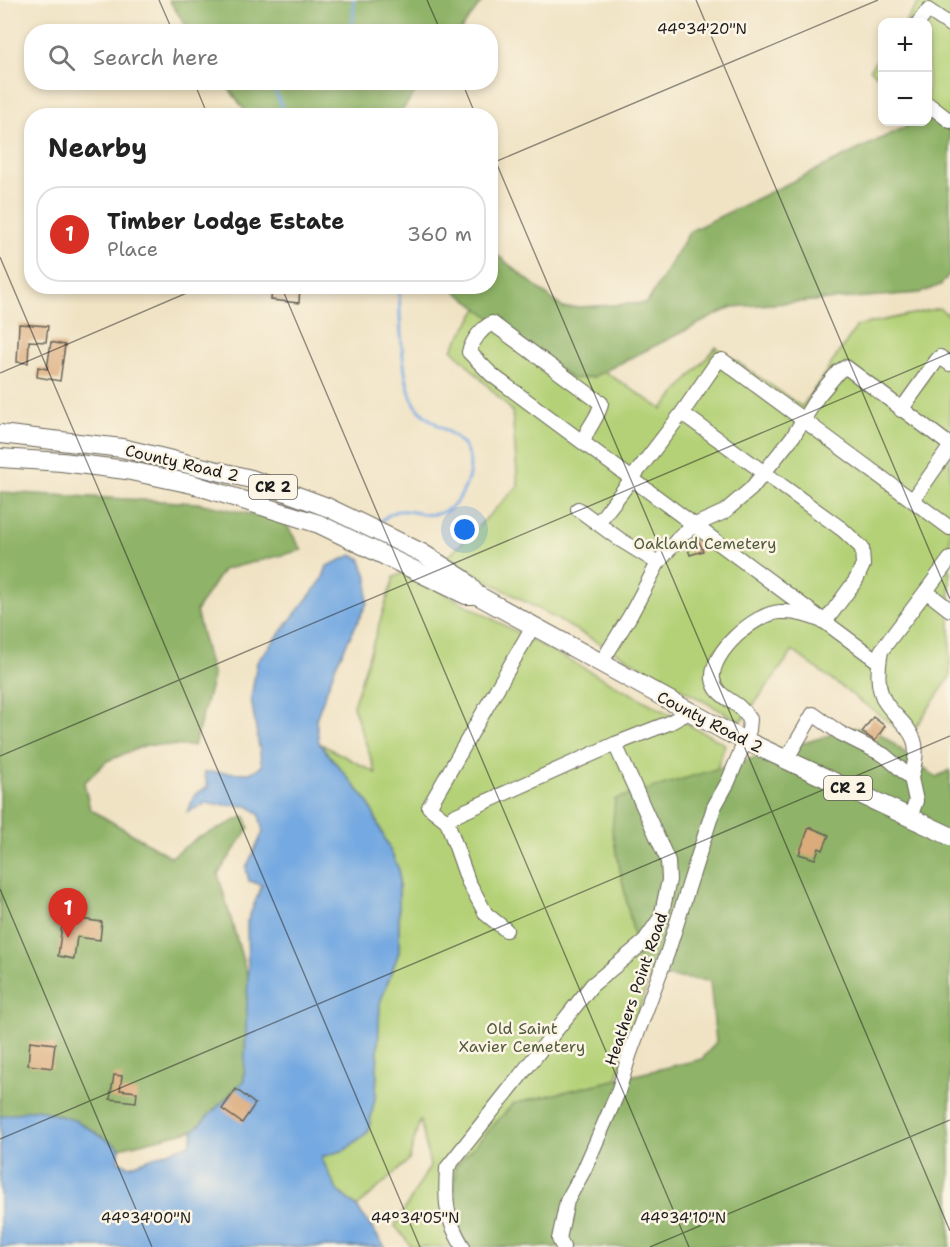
<!DOCTYPE html>
<meta charset="utf-8">
<style>
:root{--surface:#fff;--page:#f2f2f2;--text:#222;--muted:#767676;--line:#e0e0e0;--accent:#d93025}
body{margin:0;font-family:"Shantell Sans",sans-serif;background:var(--page);color:var(--text)}
.controls{position:absolute;right:18px;top:18px;display:grid;overflow:hidden;border-radius:12px;box-shadow:0 3px 9px #0003}
.controls button{width:54px;height:54px;display:grid;place-items:center;padding:0;border:0;border-bottom:2px solid var(--line);background:var(--surface);color:var(--text);font:30px sans-serif}
.you{position:absolute;left:465px;top:530px;width:21px;height:21px;margin:-15px;border:4px solid #fff;border-radius:50%;background:#1a73e8;box-shadow:0 0 0 9px #1a73e833}
.badge{display:grid;place-items:center;width:39px;height:39px;border-radius:50%;background:var(--accent);color:#fff;font-size:20px;font-weight:700}
.pin{position:absolute;translate:-50% -50px;filter:drop-shadow(0 2px 3px #0008)}
.pin::after{content:'';position:absolute;top:32px;width:21px;height:18px;background:inherit;clip-path:polygon(0 0,100% 0,50% 100%)}
.list{margin:0;padding:0;list-style:none}
h2{display:flex;justify-content:space-between;align-items:center;height:78px;margin:0;padding:0 24px;font-size:26px}
h2 small{font-size:20px;font-weight:400;color:var(--muted)}
.list li{display:grid;grid-template-columns:39px 1fr auto;gap:18px;align-items:center;box-sizing:border-box;height:96px;margin:0 12px 12px;padding:0 12px;border:2px solid var(--line);border-radius:24px}
.list b{display:block;font-size:22px;white-space:nowrap}
.list p{margin:0;font-size:20px;white-space:nowrap;color:var(--muted)}
.list em{font-size:20px;font-style:normal;color:var(--muted)}
.icon{flex:none;width:33px;height:33px;fill:none;stroke:currentColor;stroke-width:2;stroke-linecap:round;stroke-linejoin:round}
.map{position:relative;flex:none;width:950px;height:1247px;overflow:hidden}
.search{position:absolute;background:var(--surface);box-shadow:0 3px 9px #0003;left:24px;top:24px;width:474px;height:66px;display:flex;align-items:center;gap:15px;box-sizing:border-box;padding:0 21px;border-radius:24px;color:var(--muted);font-size:22px}
.panel{position:absolute;background:var(--surface);box-shadow:0 3px 9px #0003;left:24px;top:108px;width:474px;height:186px;border-radius:24px}
.map>svg:first-child{display:block}
</style>
<div class="map">
<svg width="950" height="1247" viewBox="0 0 950 1247">
<rect width="100%" height="100%" fill="#fcf5e5"/>
<filter id="ink" filterUnits="userSpaceOnUse"><feTurbulence type="fractalNoise" baseFrequency=".0167" numOctaves="2"/><feDisplacementMap in="SourceGraphic" scale="12" xChannelSelector="R" yChannelSelector="G"/><feConvolveMatrix kernelMatrix="1 2 1 2 8 2 1 2 1" color-interpolation-filters="sRGB"/></filter>
<filter id="wash" filterUnits="userSpaceOnUse"><feTurbulence type="fractalNoise" baseFrequency=".008" numOctaves="4" result="noise"/><feDisplacementMap in="SourceGraphic" scale="24" xChannelSelector="R" yChannelSelector="G"/><feGaussianBlur stdDeviation="1.35" result="paint"/><feColorMatrix in="noise" values="0 0 0 0 0 0 0 0 0 0 0 0 0 0 0 0 0 1.4 0 .05"/><feComposite in="paint" operator="in"/></filter>
<g filter="url(#wash)">
<rect width="100%" height="100%" fill="#f0e3c4"/>
<!-- green -->
<g fill="#b4d177" stroke="#68764a" stroke-width="1.5">
<path d="M921,0H950V130L928,113V22H905Z"/>
<path d="M882,52V79L870,69Z"/>
<path d="M487,295L662,409L716,347L802,407L857,326L939,308L950,316V677L909,737L793,651L741,722L447,558L518,486L512,411L452,349Z"/>
<path d="M405,572L725,744L616,1081L513,1104L470,1247H412L395,1226L430,1166L420,1119L409,1160L357,1207L337,1190L321,1157L345,1150L368,1132L376,1093L380,1003L399,952V870L368,802L319,743L376,773L353,706L394,577Z"/>
</g>
<!-- forest -->
<g fill="#8fb368" stroke="#566842" stroke-width="1.5">
<path d="M169,0H483L460,31L190,32Z"/>
<path d="M225,83H422L398,116L248,115Z"/>
<path d="M930,114L950,132V273L941,285L920,293L732,307L593,377L572,379L450,287L490,286L491,250L563,308L647,303L690,231L915,122H928V115Z"/>
<path d="M0,492L198,503L284,521L302,550L223,570L196,611L213,677L194,746L146,745L107,761L84,783L90,809L171,857L196,839L245,816L249,828L218,874L248,978L244,1081L194,1130L120,1148L77,1121L0,1116Z"/>
<path d="M854,728L877,731L936,777L950,770V1247H470L454,1223L455,1167L513,1104L702,1059L716,1042L710,981L658,976L640,966L612,831L615,799Z"/>
</g>
<!-- water -->
<path fill="#74a9e1" stroke="#48627e" stroke-width="1.5" d="M352,555L360,558L368,579L367,603L336,665L316,719L319,743L368,802L399,870V952L380,1003L376,1093L368,1132L345,1150L321,1157L337,1190L357,1207L385,1247H0V1116L37,1109L77,1121L120,1148L118,1161L129,1166L190,1144L194,1130L244,1081L248,978L247,922L262,885L249,881L246,868L263,832L259,814L248,806L205,804L187,812L195,794L208,787L204,772L250,773L262,766L251,698L257,662L322,580L327,566Z"/>
<g fill="none" stroke-linecap="round" stroke-linejoin="round">
<!-- stream -->
<g stroke="#74a9e1" stroke-width="3">
<path d="M302,32H312"/>
<path d="M347,32L353,22L354,0"/>
<path d="M271,82L286,116"/>
<path d="M382,520C386,517 392,512 398,511C414,508 427,521 447,510C457,505 462,495 466,485C486,430 425,434 411,396C401,368 400,317 399,286"/>
</g>
</g>
<g id="blocks">
<!-- building -->
<g fill="#dbab7c">
<path d="M272,286H300L299,303L271,300Z"/>
<path d="M19,324L48,326L46,342L29,341L28,363L17,362Z"/>
<path d="M51,342L65,345L60,381L37,377L38,367L47,369Z"/>
<path d="M698,539L703,551L690,555L686,543Z"/>
<path d="M873,717L885,726L875,741L862,732Z"/>
<path d="M809,827L829,835L823,850L819,848L815,859L799,854Z"/>
<path d="M63,917L102,922L100,940L77,937L74,959L58,956Z"/>
<path d="M30,1041L55,1044L52,1068L28,1065Z"/>
<path d="M114,1075L122,1076L120,1090L137,1092L136,1102L110,1099Z"/>
<path d="M236,1089L255,1104L242,1123L222,1109Z"/>
</g>
</g>
</g>
<g filter="url(#ink)">
<use href="#blocks" fill-opacity="0" stroke="#666257" stroke-width="1.5"/>
<g fill="none" stroke-linecap="round" stroke-linejoin="round">
<!-- minor casing -->
<g stroke="#666257" stroke-width="16">
<g id="minor">
<path d="M919,22L928,10L950,25"/>
<path d="M928,104L950,121"/>
<path d="M901,410L937,360L940,357L950,364"/>
<path d="M584,443C585,428 599,419 601,403L492,323C481,329 473,340 469,352L492,375L879,662"/>
<path d="M913,500L950,447"/>
<path d="M578,509L619,539L658,563"/>
<path d="M598,523L682,413L717,362L722,360L950,528"/>
<path d="M927,592L950,610"/>
<path d="M601,663L630,616L658,563L681,535L695,525L724,512L751,489L794,435L818,396L839,371L846,367L950,445"/>
<path d="M786,760L813,714L840,733L884,755L911,778L916,801L910,817"/>
<path d="M911,778C914,766 918,752 914,740C908,724 894,716 885,702C876,686 878,668 881,651L950,559"/>
<path d="M447,821L454,816L615,744L669,723L689,712"/>
<path d="M506,930L486,914L468,881L447,821L429,807L533,626"/>
<path d="M463,1247C445,1217 445,1201 447,1168L592,985L643,943L661,917L669,880L668,861L615,744"/>
<path d="M563,1247L559,1239L567,1201L584,1170L618,1092L630,1053L667,954L714,807L728,782L745,741L749,730L750,719C746,714 742,709 737,705C727,698 715,693 713,679C710,653 755,613 780,612C796,611 810,616 825,622L856,580L863,565L862,548L843,530L682,413"/>
</g>
</g>
<!-- major casing -->
<g stroke="#666257" stroke-width="20">
<g id="major">
<path d="M0,434L122,448L251,479L327,507L422,553L463,579L477,595L729,733L950,836"/>
<path d="M0,458L62,462L126,470L192,484L319,524L466,595H477"/>
</g>
</g>
<!-- minor -->
<use href="#minor" stroke="#fff" stroke-width="14"/>
<!-- major -->
<use href="#major" stroke="#fff" stroke-width="18"/>
</g>
</g>
<!-- ticks -->
<path fill="none" stroke="#1c1c1c" stroke-width="1.5" stroke-opacity="0.45" d="M159,0L173,32M427,0L441,32M696,0L950,599M194,82L208,116M462,82L476,116M490,148L950,1231M490,164L878,0M0,257L420,1247M281,286L689,1247M0,373L203,286M0,756L950,353M0,889L152,1247M0,1139L950,736M650,1247L950,1120"/>
<g text-anchor="middle" dominant-baseline="central" stroke-width="5" stroke-linejoin="round" paint-order="stroke">
<!-- shield labels -->
<g fill="#fcf5e5" stroke="#5f5d58" stroke-width="1.5">
<rect x="249" y="475" width="48" height="24" rx="4.5"/>
<rect x="824" y="776" width="48" height="24" rx="4.5"/>
</g>
<g font-size="15" font-weight="bold" fill="#1c1c1c">
<text x="273" y="487">CR 2</text>
<text x="848" y="788">CR 2</text>
</g>
<!-- street labels -->
<g font-size="16" fill="#1c1c1c" stroke="#fcf5e5">
<text transform="translate(182 463) rotate(13)">County Road 2</text>
<text transform="translate(710 722) rotate(27)">County Road 2</text>
<text transform="translate(636 989) rotate(-71)">Heathers Point Road</text>
</g>
<!-- park labels -->
<g font-size="16" fill="#515b3c" stroke="#fcf5e5">
<text x="705" y="543">Oakland Cemetery</text>
<text x="522" y="1028">Old Saint<tspan x="522" dy="18">Xavier Cemetery</tspan></text>
</g>
</g>
<g font-size="15" text-anchor="middle" fill="#1c1c1c" stroke="#fcf5e5" stroke-width="5" stroke-linejoin="round" paint-order="stroke">
<text x="702" y="34">44°34'20"N</text>
<text x="146" y="1223">44°34'00"N</text>
<text x="415" y="1223">44°34'05"N</text>
<text x="683" y="1223">44°34'10"N</text>
</g>
</svg>
<div class="controls">
<button>+</button>
<button>−</button>
</div>
<div class="you"></div>
<div class="pin badge" style="left:68px;top:938px">1</div>
<div class="search"><svg class="icon" aria-label="search" viewBox="0 0 24 24"><circle cx="10" cy="10" r="6"/><path d="M15 15l6 6"/></svg>Search here</div>
<section class="panel">
<h2>Nearby<small></small></h2>
<ul class="list">
<li><span class="badge">1</span><div><b>Timber Lodge Estate</b><p>Place</p></div><em>360 m</em></li>
</ul>
</section>
</div>
